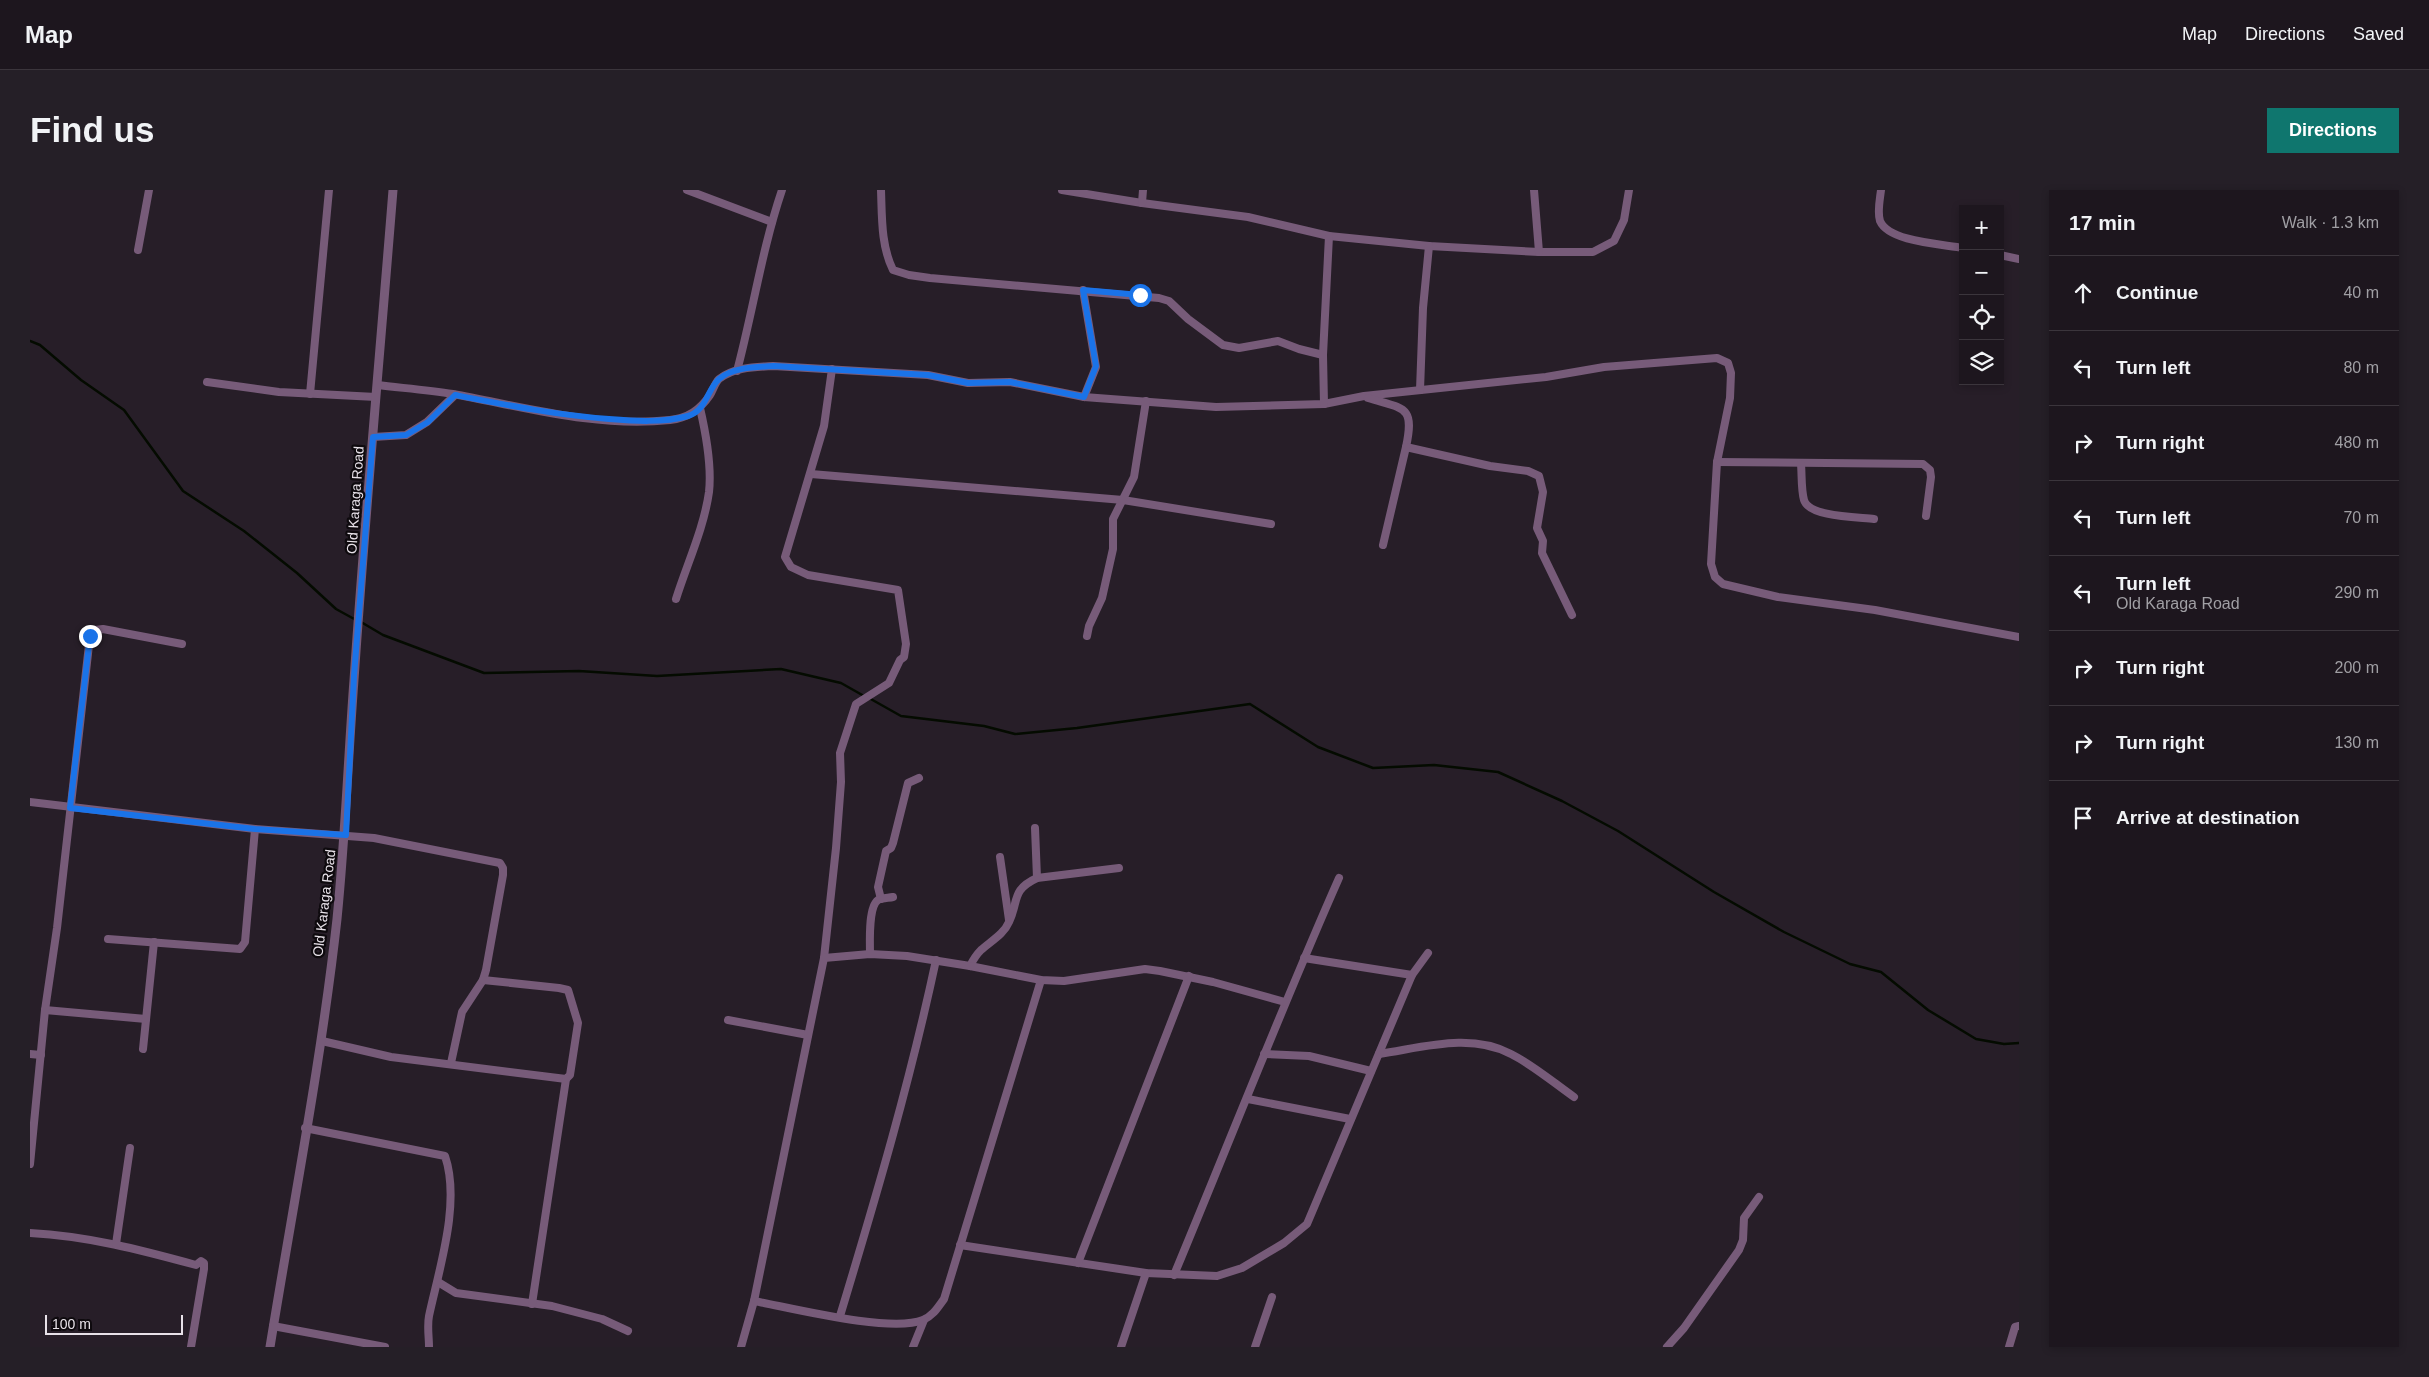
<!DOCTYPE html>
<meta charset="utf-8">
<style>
:root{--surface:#1d161e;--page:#251f27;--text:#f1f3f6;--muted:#a09fa4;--line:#3b353c;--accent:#0f766e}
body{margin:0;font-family:Helvetica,sans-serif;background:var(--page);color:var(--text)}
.controls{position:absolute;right:15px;top:15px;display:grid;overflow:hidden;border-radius:0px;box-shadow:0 2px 8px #0003}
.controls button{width:45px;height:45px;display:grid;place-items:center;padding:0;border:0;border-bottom:1px solid var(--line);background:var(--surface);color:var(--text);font:25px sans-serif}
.scale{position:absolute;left:15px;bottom:12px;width:138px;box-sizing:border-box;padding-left:5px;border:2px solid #e7e1e8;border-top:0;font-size:14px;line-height:18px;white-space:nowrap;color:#e7e1e8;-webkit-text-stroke:4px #0e0a0e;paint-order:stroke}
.stop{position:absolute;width:15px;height:15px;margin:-11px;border:4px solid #1a73e8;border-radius:50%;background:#fff}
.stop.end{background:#1a73e8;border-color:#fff;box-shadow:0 1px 5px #0008}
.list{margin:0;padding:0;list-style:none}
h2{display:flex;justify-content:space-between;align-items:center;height:65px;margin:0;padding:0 20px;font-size:21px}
h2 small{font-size:16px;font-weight:400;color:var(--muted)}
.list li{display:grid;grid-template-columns:32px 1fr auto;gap:15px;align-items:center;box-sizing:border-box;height:75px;padding:0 20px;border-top:1px solid var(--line)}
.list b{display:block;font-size:19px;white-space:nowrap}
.list p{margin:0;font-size:16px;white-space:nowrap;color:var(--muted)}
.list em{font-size:16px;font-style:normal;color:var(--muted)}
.icon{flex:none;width:28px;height:28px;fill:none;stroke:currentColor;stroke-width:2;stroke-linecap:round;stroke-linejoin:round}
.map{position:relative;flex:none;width:1989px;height:1157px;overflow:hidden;border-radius:0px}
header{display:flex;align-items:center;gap:30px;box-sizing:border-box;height:70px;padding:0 25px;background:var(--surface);border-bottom:1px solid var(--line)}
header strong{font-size:24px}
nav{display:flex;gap:28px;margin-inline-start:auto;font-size:18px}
.intro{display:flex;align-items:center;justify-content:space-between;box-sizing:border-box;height:120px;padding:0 30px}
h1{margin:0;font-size:35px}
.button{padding:12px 22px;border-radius:0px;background:var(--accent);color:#fff;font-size:18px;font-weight:700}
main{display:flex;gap:30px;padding:0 30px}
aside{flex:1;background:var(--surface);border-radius:0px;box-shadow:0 2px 8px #0003}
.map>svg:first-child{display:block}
</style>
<header>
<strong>Map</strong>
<nav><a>Map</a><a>Directions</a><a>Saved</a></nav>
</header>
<div class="intro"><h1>Find us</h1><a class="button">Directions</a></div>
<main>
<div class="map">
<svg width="1989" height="1157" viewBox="0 0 1989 1157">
<rect width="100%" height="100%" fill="#271e28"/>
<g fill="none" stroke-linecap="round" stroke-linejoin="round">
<!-- stream -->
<g stroke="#040b00" stroke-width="2.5">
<path d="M0,151L10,155L51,190L94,220L153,301L214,341L267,383L306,419L326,430"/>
<path d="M331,432L353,445L454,483L549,481L627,486L751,479L811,493L834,506"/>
<path d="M839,508L871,526L954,536L985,544L1047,538L1220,514L1288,557L1343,578L1404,575L1468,582L1532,611L1588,641L1684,702L1754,742L1820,774L1851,782L1898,820L1946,849L1974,854L1989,853"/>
</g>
<!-- minor -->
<g stroke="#775b79" stroke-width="8">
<path d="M657,0L742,32"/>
<path d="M851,0C852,27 851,56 863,80L879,85L900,88L1129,108L1139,111L1158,129L1193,155L1209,158L1248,151L1269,159L1293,165"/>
<path d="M1032,0L1112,13L1218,27L1299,46L1399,56L1509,62H1563L1584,51L1594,30L1599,0"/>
<path d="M1504,0L1509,62"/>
<path d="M1851,0C1850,9 1847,22 1850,31C1859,52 1912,54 1933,58"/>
<path d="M1112,13L1113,0"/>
<path d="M108,60L119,0"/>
<path d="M1970,65L1989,69"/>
<path d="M1053,100L1066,177L1054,207"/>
<path d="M707,181C723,121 732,59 752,0"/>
<path d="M177,192L249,202L346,207"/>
<path d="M347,195C372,198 398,200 423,204C494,217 567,238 640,230C658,228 670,220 680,205C683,200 685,193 689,189C704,177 726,177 743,176L898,185L938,193L980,192L1054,207L1186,217L1294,214L1334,206L1516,187L1574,177L1687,168L1698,173L1701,183L1700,208L1687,272L1681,374L1685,387L1693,394L1748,407L1845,420L1989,447"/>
<path d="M1390,200L1393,118L1399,56"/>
<path d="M280,204L299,0"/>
<path d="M1338,208C1374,219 1385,215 1376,257L1460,276L1498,281L1509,286L1513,302L1507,338L1513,351L1512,363L1542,425"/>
<path d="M1294,214L1293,165L1299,46"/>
<path d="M343,247L376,245L397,232L425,205"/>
<path d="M1687,272L1893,274L1900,280L1901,287L1896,326"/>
<path d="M1771,274C1772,286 1771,299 1774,310C1779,327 1827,327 1844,329"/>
<path d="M781,284L1093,310L1241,334"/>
<path d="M1353,355L1376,257"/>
<path d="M646,409C657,374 674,338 679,302C682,275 676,244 670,218"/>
<path d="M1057,446L1059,436L1072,408L1083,359V329L1104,287L1116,211"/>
<path d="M0,612L225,639L344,648L470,673L473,678V685L456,780L453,790L432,822L421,873"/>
<path d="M970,667L979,730"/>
<path d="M1007,688L1089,678"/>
<path d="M851,709L848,697L856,661L861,658L863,653L878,593L889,588"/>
<path d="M78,749L210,759L215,752L225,639"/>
<path d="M840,764C840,753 838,717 848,710C852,708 859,708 863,707"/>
<path d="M794,768L806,658L811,592L810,563L826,514L859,493L870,470L874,467L876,454L868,400L778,385L761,377L755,367L794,236L802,179"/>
<path d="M1274,768L1382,785"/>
<path d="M940,776C943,770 947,764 951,760C961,751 974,744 979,732C989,711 981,700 1007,688L1005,638"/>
<path d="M15,820L116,829"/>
<path d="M698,830L778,845"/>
<path d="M292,851L361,867L536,889L540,885L548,833L538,800L529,798L453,790"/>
<path d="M113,859L124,752"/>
<path d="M0,864L11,865"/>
<path d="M1234,864L1279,866L1341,881"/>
<path d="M1349,864C1391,858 1440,842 1481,864C1503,875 1524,893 1544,907"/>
<path d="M1218,909L1320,929"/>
<path d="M275,938L415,966C431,1013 409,1079 399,1126C397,1136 399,1147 399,1157"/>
<path d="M0,974L15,820L27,738L60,446L65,440L73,439L152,454"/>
<path d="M0,1043C58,1046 111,1060 166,1075L171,1071L174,1073V1079L161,1157"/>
<path d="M86,1054L100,958"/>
<path d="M930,1055L1116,1083L1187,1086L1212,1078L1254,1053L1277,1034L1382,785L1398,763"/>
<path d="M1048,1073L1159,786"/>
<path d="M1144,1085C1199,953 1251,819 1309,688"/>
<path d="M408,1092L426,1103L522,1116L572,1129L598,1141"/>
<path d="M724,1111C762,1118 860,1143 893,1130C903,1126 908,1117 914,1109L1011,790"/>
<path d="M502,1114L536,889"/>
<path d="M810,1126C846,1007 880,892 906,770"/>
<path d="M243,1136L355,1157"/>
<path d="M711,1157L724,1111L794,768L840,764L877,766L940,776L1011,790L1034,791L1115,779L1130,781L1183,792L1255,812"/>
<path d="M883,1157L894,1130"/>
<path d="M1091,1157L1116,1083"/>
<path d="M1225,1157L1242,1107"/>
<path d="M1637,1157L1654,1138L1709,1060L1713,1050L1714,1028L1729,1007"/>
<path d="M1979,1157L1985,1137L1989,1136"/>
</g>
<!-- tertiary -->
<path stroke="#775b79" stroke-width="9" d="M240,1157C263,1015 291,873 307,729C315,650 318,570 324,490C335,327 350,163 363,0"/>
</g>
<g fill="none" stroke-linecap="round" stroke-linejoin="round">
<!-- route -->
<path stroke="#1a73e8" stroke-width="6" d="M60,446L40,618L225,639L316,645L324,486L343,247L376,245L398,232L425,205C476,215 526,225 579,229C604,231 633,233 658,226C676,221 677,200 689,189C703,177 726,177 744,176L898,185L938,193L980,192L1054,207L1066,176L1053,100L1110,105"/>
</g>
<g text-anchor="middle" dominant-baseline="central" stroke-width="4.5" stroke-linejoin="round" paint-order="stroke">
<!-- street labels -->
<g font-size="14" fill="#e7e1e8" stroke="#0e0a0e">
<text transform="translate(325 310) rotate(-86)">Old Karaga Road</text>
<text transform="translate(294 713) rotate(-83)">Old Karaga Road</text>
</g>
</g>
</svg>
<div class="controls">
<button>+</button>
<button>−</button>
<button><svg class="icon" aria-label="locate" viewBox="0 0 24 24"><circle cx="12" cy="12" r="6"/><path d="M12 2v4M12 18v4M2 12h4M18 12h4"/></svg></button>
<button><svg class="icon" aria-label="layers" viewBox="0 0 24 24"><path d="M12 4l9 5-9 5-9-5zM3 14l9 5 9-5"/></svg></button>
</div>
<div class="scale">100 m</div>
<div class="stop" style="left:1110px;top:105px"></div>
<div class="stop end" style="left:60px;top:446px"></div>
</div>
<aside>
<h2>17 min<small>Walk · 1.3 km</small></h2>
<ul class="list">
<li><svg class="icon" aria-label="ahead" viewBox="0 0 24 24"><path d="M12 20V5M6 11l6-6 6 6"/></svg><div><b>Continue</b></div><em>40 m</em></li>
<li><svg class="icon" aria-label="left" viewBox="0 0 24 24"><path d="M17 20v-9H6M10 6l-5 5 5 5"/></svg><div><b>Turn left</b></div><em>80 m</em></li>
<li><svg class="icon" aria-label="right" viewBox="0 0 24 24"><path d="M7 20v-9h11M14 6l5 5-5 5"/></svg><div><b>Turn right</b></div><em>480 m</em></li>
<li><svg class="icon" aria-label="left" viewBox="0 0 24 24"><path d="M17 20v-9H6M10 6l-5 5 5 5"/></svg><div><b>Turn left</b></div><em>70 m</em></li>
<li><svg class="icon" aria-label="left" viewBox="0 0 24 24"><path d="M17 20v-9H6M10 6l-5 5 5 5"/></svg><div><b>Turn left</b><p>Old Karaga Road</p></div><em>290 m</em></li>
<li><svg class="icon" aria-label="right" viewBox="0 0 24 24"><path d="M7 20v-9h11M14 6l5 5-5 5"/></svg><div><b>Turn right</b></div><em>200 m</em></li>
<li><svg class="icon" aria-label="right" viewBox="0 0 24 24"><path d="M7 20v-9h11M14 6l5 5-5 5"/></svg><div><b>Turn right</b></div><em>130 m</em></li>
<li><svg class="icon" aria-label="arrive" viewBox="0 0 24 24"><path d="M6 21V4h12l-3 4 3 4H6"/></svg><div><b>Arrive at destination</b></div></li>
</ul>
</aside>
</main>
